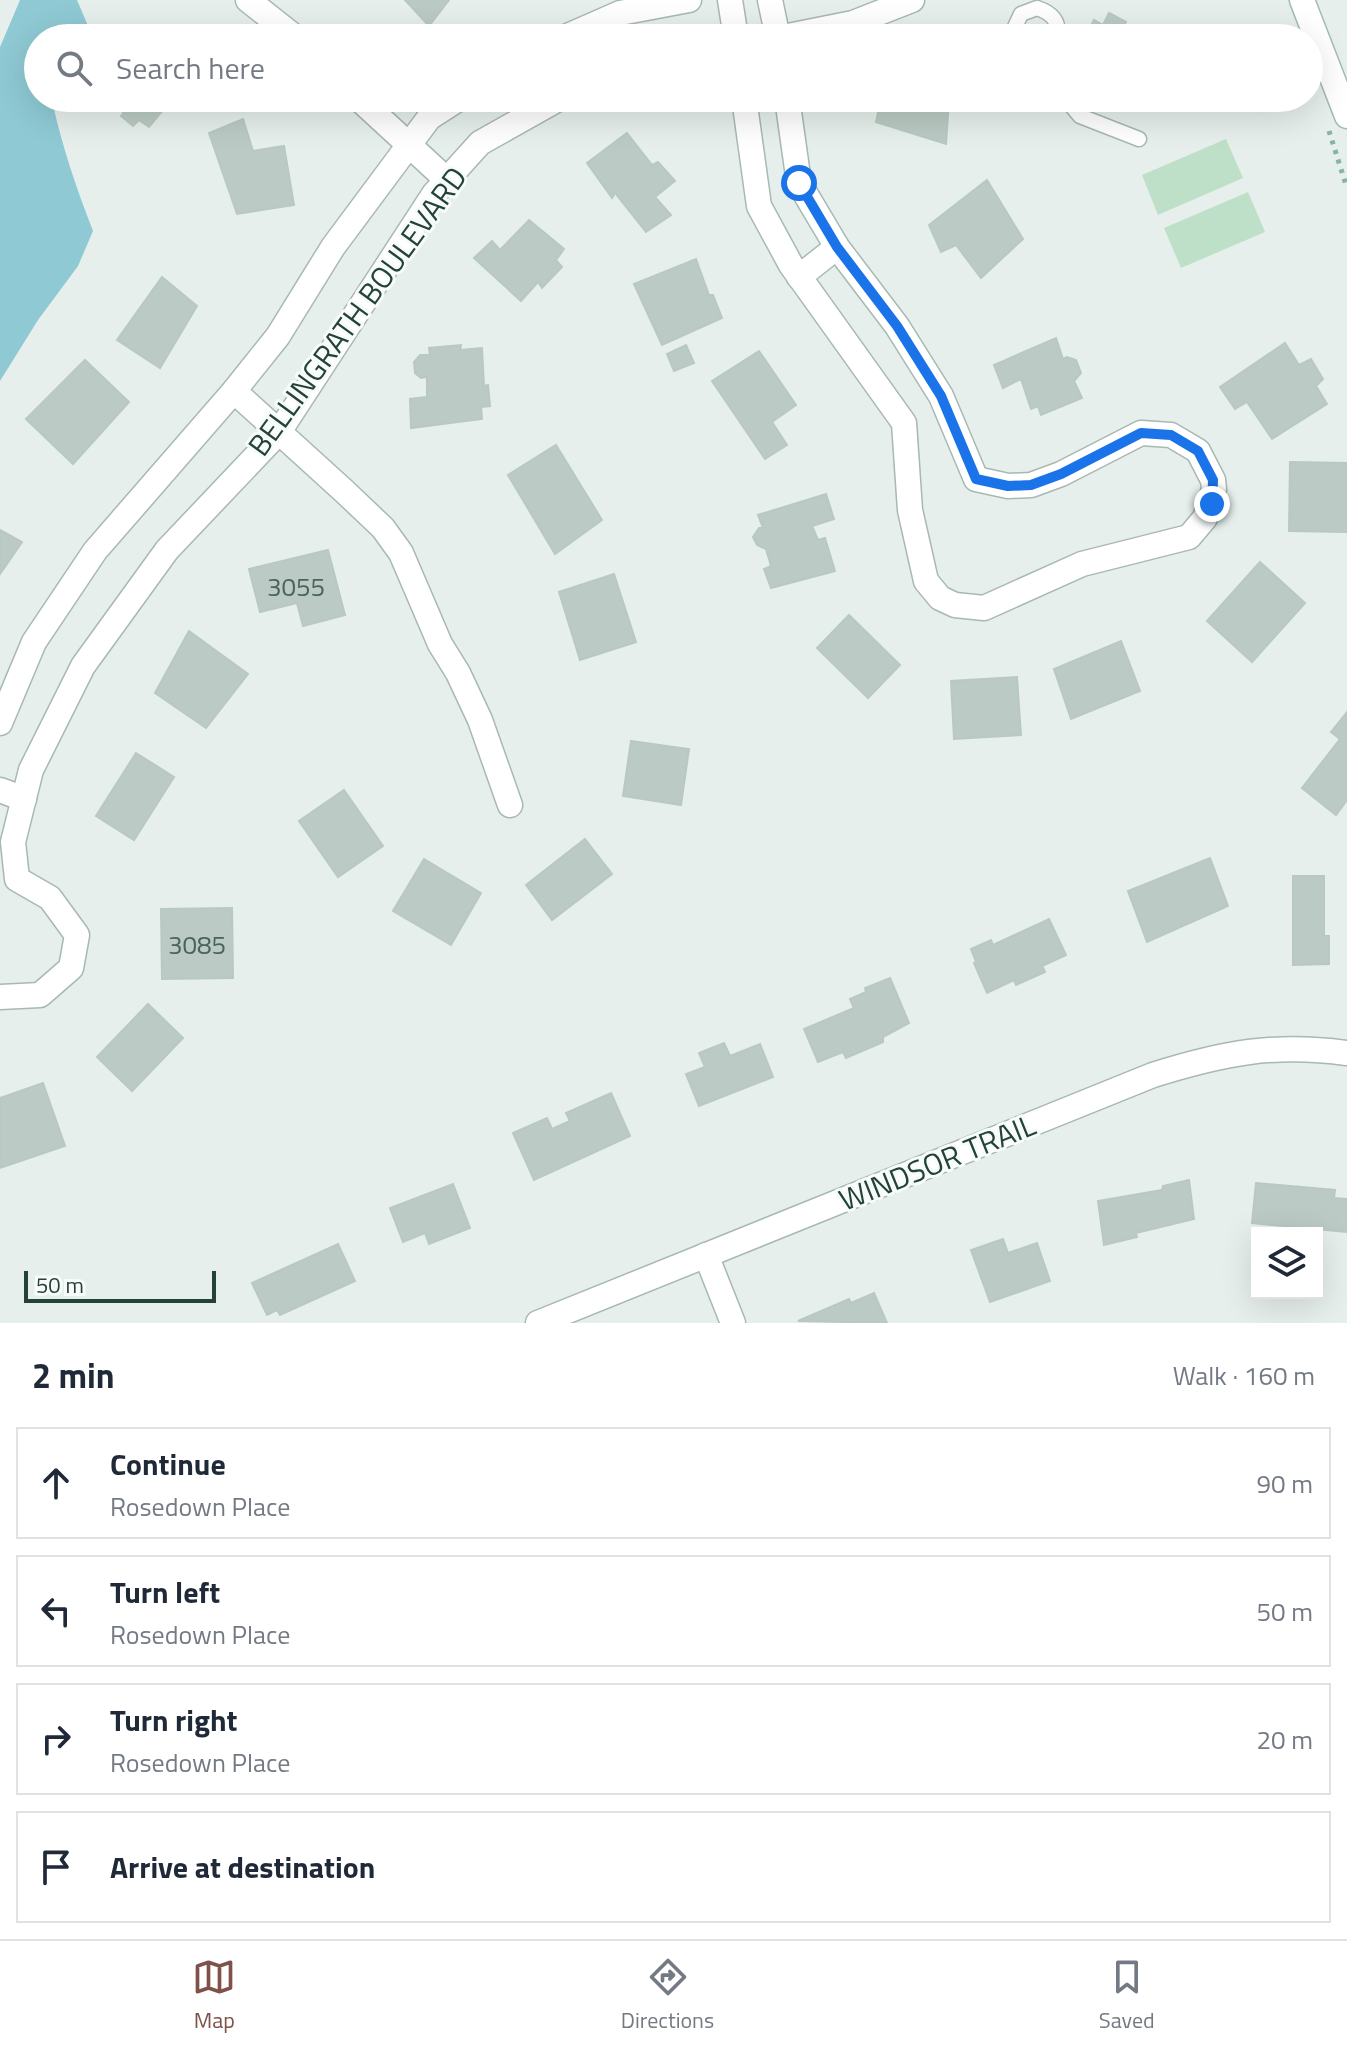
<!DOCTYPE html>
<meta charset="utf-8">
<style>
:root{--surface:#fff;--page:#f6f6f7;--text:#1f2937;--muted:#747a83;--line:#e0e1e3;--accent:#7f5249}
body{margin:0;font-family:"Titillium Web",sans-serif;background:var(--page);color:var(--text)}
.controls{position:absolute;right:24px;bottom:24px;display:grid;overflow:hidden;border-radius:0px;box-shadow:0 8px 32px #0002}
.controls button{width:72px;height:72px;display:grid;place-items:center;padding:0;border:0;border-bottom:2px solid var(--line);background:var(--surface);color:var(--text);font:40px sans-serif}
.scale{position:absolute;left:24px;bottom:20px;width:192px;box-sizing:border-box;padding-left:8px;border:4px solid #24423a;border-top:0;font-size:22px;line-height:28px;white-space:nowrap;color:#24423a;-webkit-text-stroke:6px #f7fbf9;paint-order:stroke}
.stop{position:absolute;width:24px;height:24px;margin:-18px;border:6px solid #1a73e8;border-radius:50%;background:#fff}
.stop.end{background:#1a73e8;border-color:#fff;box-shadow:0 2px 8px #0008}
.list{margin:0;padding:0;list-style:none}
h2{display:flex;justify-content:space-between;align-items:center;height:104px;margin:0;padding:0 32px;font-size:34px}
h2 small{font-size:26px;font-weight:400;color:var(--muted)}
.list li{display:grid;grid-template-columns:52px 1fr auto;gap:24px;align-items:center;box-sizing:border-box;height:112px;margin:0 16px 16px;padding:0 16px;border:2px solid var(--line);border-radius:0px}
.list b{display:block;font-size:30px;white-space:nowrap}
.list p{margin:0;font-size:26px;white-space:nowrap;color:var(--muted)}
.list em{font-size:26px;font-style:normal;color:var(--muted)}
.icon{flex:none;width:44px;height:44px;fill:none;stroke:currentColor;stroke-width:2;stroke-linecap:round;stroke-linejoin:round}
.map{position:relative;flex:none;width:1347px;height:1323px;overflow:hidden}
.search{position:absolute;background:var(--surface);box-shadow:0 8px 32px #0002;left:24px;right:24px;top:24px;height:88px;display:flex;align-items:center;gap:20px;box-sizing:border-box;padding:0 28px;border-radius:44px;color:var(--muted);font-size:30px}
.sheet{height:616px;background:var(--surface)}
nav{display:flex;justify-content:space-around;align-items:center;box-sizing:border-box;height:112px;border-top:2px solid var(--line);background:var(--surface);font-size:22px;color:var(--muted)}
nav a{display:grid;justify-items:center;gap:4px}
nav .on{color:var(--accent)}
.map>svg:first-child{display:block}
</style>
<div class="map">
<svg width="1347" height="1323" viewBox="0 0 1347 1323">
<rect width="100%" height="100%" fill="#e6efeb"/>
<!-- green -->
<g fill="#bfe0c8">
<path d="M1226,139L1243,178L1158,215L1142,175Z"/>
<path d="M1248,192L1265,232L1181,268L1164,228Z"/>
</g>
<!-- water -->
<path fill="#8ec9d4" d="M20,0H77L91,33L88,38H38V98H56L53,105C63,149 77,190 93,231L78,266L38,320L0,381V47Z"/>
<!-- building -->
<g fill="#bbcac4" stroke="#b8c9c2" stroke-width="2">
<path d="M405,0H449L429,26Z"/>
<path d="M1109,13L1126,22L1120,33L1129,38H1085L1094,20L1103,25Z"/>
<path d="M109,98H173L149,127L139,120L133,126L121,116L124,113L108,100Z"/>
<path d="M881,98H949L946,144L876,122Z"/>
<path d="M243,119L253,151L284,146L294,205L237,214L209,133Z"/>
<path d="M627,133L652,165L658,162L675,181L655,197L671,215L646,232L615,193L612,198L587,163Z"/>
<path d="M987,180L1023,239L981,278L956,245L941,252L929,225Z"/>
<path d="M529,220L564,249L556,260L562,267L542,288L538,282L521,301L474,258L492,241L500,250Z"/>
<path d="M696,259L709,295H713L722,318L662,345L634,284Z"/>
<path d="M162,277L197,306L160,368L117,340Z"/>
<path d="M1056,338L1063,359L1067,357L1076,360L1081,373L1074,381L1082,398L1041,415L1038,406L1031,409L1021,379L1003,388L994,365Z"/>
<path d="M1285,343L1299,365L1311,359L1323,379L1316,386L1327,404L1272,439L1247,402L1235,409L1220,387Z"/>
<path d="M461,345L460,350L482,348L484,386L488,385L490,406L481,407L482,419L411,428L410,399L427,397V377L421,378L415,373L414,362L420,355H430L429,348Z"/>
<path d="M686,345L694,363L674,371L667,354Z"/>
<path d="M759,351L796,405L772,422L787,445L765,459L712,381Z"/>
<path d="M85,360L129,402L73,464L26,419Z"/>
<path d="M556,445L602,520L555,554L508,475Z"/>
<path d="M1290,462L1347,463V532L1289,531Z"/>
<path d="M826,494L834,519L812,526L818,540L825,538L835,571L771,588L764,569L771,566L766,549L757,545L753,537L759,528H763L758,515Z"/>
<path d="M0,530L22,542L0,574Z"/>
<path d="M328,550L345,615L303,626L297,603L260,612L249,569Z"/>
<path d="M1260,562L1305,603L1252,662L1207,621Z"/>
<path d="M614,574L636,642L580,660L559,592Z"/>
<path d="M849,615L900,665L868,698L817,648Z"/>
<path d="M189,631L248,674L206,728L155,693Z"/>
<path d="M1121,641L1140,691L1071,719L1054,669Z"/>
<path d="M1017,677L1021,735L954,739L951,681Z"/>
<path d="M1347,712V800L1336,815L1302,788L1340,739L1331,732Z"/>
<path d="M631,741L689,749L681,805L623,796Z"/>
<path d="M136,753L174,777L134,840L96,816Z"/>
<path d="M344,790L383,846L338,877L299,821Z"/>
<path d="M585,839L612,874L552,920L526,885Z"/>
<path d="M1210,858L1228,906L1147,942L1128,891Z"/>
<path d="M424,859L481,893L451,945L393,911Z"/>
<path d="M1293,876H1324V936H1329V964L1293,965Z"/>
<path d="M232,908L233,978L162,979L161,909Z"/>
<path d="M1049,919L1066,955L1042,966L1045,972L1016,985L1014,980L987,993L974,963L976,962L971,949L991,940L993,945Z"/>
<path d="M890,978L909,1023L883,1037V1042L846,1058L843,1052L818,1062L804,1029L854,1008L850,999L866,992L865,988Z"/>
<path d="M148,1004L183,1038L132,1091L97,1057Z"/>
<path d="M724,1043L730,1056L760,1044L773,1077L699,1106L686,1074L705,1067L699,1053Z"/>
<path d="M43,1083L65,1146L0,1168V1098Z"/>
<path d="M611,1093L630,1136L534,1180L513,1133L547,1118L552,1129L570,1121L566,1113Z"/>
<path d="M1189,1180L1194,1219L1136,1233L1137,1237L1104,1245L1098,1201L1162,1190L1163,1186Z"/>
<path d="M1256,1183L1335,1190L1334,1198L1347,1199V1232L1252,1223Z"/>
<path d="M453,1184L470,1228L429,1244L425,1233L403,1242L390,1208Z"/>
<path d="M1003,1239L1008,1253L1037,1243L1050,1281L990,1302L971,1250Z"/>
<path d="M338,1244L355,1281L280,1315L277,1310L267,1315L252,1283Z"/>
<path d="M874,1293L887,1323L798,1321L849,1299L851,1303Z"/>
</g>
<g fill="none" stroke-linecap="round" stroke-linejoin="round">
<!-- lane casing -->
<g stroke="#a8b8b2" stroke-width="17">
<g id="lane">
<path d="M1015,38L1014,29L1021,14L1037,8C1052,13 1061,22 1056,38"/>
<path d="M1065,98L1080,116L1139,139"/>
</g>
</g>
<!-- street casing -->
<g stroke="#a8b8b2" stroke-width="27">
<g id="street">
<path d="M248,0L296,38"/>
<path d="M730,0L736,38"/>
<path d="M770,0L778,38"/>
<path d="M563,38L620,13L689,0"/>
<path d="M778,38L853,23L912,0"/>
<path d="M358,98L447,180"/>
<path d="M744,98L759,206L791,265L904,423L910,510L926,581L940,598L955,605L984,608L1082,564L1189,537L1205,518L1214,489L1213,480L1198,451L1171,435L1141,433L1061,474L1031,485L1008,486L976,479L941,396L897,326L837,247L799,183L787,98"/>
<path d="M799,277L837,247"/>
<path d="M234,391L344,491L383,528L401,553L440,644L458,673L480,720L510,805"/>
<path d="M0,723L34,642L95,551L234,391L278,336L333,247L429,118L460,98"/>
<path d="M0,790L24,799"/>
<path d="M0,997L40,995L71,968L77,935L50,898L17,879L13,842L31,770L83,666L167,550L279,432L434,194L480,143L560,98"/>
<path d="M706,1255L733,1323"/>
<path d="M538,1323L1153,1075C1223,1053 1274,1043 1347,1053"/>
</g>
</g>
<!-- secondary casing -->
<g stroke="#a4bbb3" stroke-width="27">
<path id="secondary" d="M1302,0L1347,116"/>
</g>
<!-- path -->
<path stroke="#86b3a5" stroke-width="5" stroke-dasharray="4 6" stroke-linecap="butt" d="M1329,131L1347,188"/>
<!-- lane -->
<use href="#lane" stroke="#fff" stroke-width="14"/>
<!-- street -->
<use href="#street" stroke="#fff" stroke-width="24"/>
<!-- secondary -->
<use href="#secondary" stroke="#fff" stroke-width="24"/>
</g>
<g fill="none" stroke-linecap="round" stroke-linejoin="round">
<!-- route -->
<path stroke="#1a73e8" stroke-width="10" d="M799,183L837,247L897,326L941,396L976,479L1008,486L1031,485L1061,474L1141,433L1171,435L1198,451L1213,480L1212,504"/>
</g>
<g text-anchor="middle" dominant-baseline="central" stroke-width="6" stroke-linejoin="round" paint-order="stroke">
<!-- number labels -->
<g font-size="26" fill="#4a645c">
<text x="296" y="586">3055</text>
<text x="197" y="944">3085</text>
</g>
<!-- street labels -->
<g font-size="30" fill="#24423a" stroke="#f7fbf9">
<text transform="translate(357 311) rotate(-54)">BELLINGRATH BOULEVARD</text>
<text transform="translate(937 1162) rotate(-22)">WINDSOR TRAIL</text>
</g>
</g>
</svg>
<div class="controls">
<button><svg class="icon" aria-label="layers" viewBox="0 0 24 24"><path d="M12 4l9 5-9 5-9-5zM3 14l9 5 9-5"/></svg></button>
</div>
<div class="scale">50 m</div>
<div class="stop" style="left:799px;top:183px"></div>
<div class="stop end" style="left:1212px;top:504px"></div>
<div class="search"><svg class="icon" aria-label="search" viewBox="0 0 24 24"><circle cx="10" cy="10" r="6"/><path d="M15 15l6 6"/></svg>Search here</div>
</div>
<section class="sheet">
<h2>2 min<small>Walk · 160 m</small></h2>
<ul class="list">
<li><svg class="icon" aria-label="ahead" viewBox="0 0 24 24"><path d="M12 20V5M6 11l6-6 6 6"/></svg><div><b>Continue</b><p>Rosedown Place</p></div><em>90 m</em></li>
<li><svg class="icon" aria-label="left" viewBox="0 0 24 24"><path d="M17 20v-9H6M10 6l-5 5 5 5"/></svg><div><b>Turn left</b><p>Rosedown Place</p></div><em>50 m</em></li>
<li><svg class="icon" aria-label="right" viewBox="0 0 24 24"><path d="M7 20v-9h11M14 6l5 5-5 5"/></svg><div><b>Turn right</b><p>Rosedown Place</p></div><em>20 m</em></li>
<li><svg class="icon" aria-label="arrive" viewBox="0 0 24 24"><path d="M6 21V4h12l-3 4 3 4H6"/></svg><div><b>Arrive at destination</b></div></li>
</ul>
</section>
<nav>
<a class="on"><svg class="icon" aria-label="map" viewBox="0 0 24 24"><path d="M3 6l6-2 6 2 6-2v14l-6 2-6-2-6 2zM9 4v14M15 6v14"/></svg>Map</a>
<a><svg class="icon" aria-label="directions" viewBox="0 0 24 24"><path d="M12 3l9 9-9 9-9-9zM9 14v-3h6M13 9l2 2-2 2"/></svg>Directions</a>
<a><svg class="icon" aria-label="saved" viewBox="0 0 24 24"><path d="M7 4h10v16l-5-4-5 4z"/></svg>Saved</a>
</nav>
